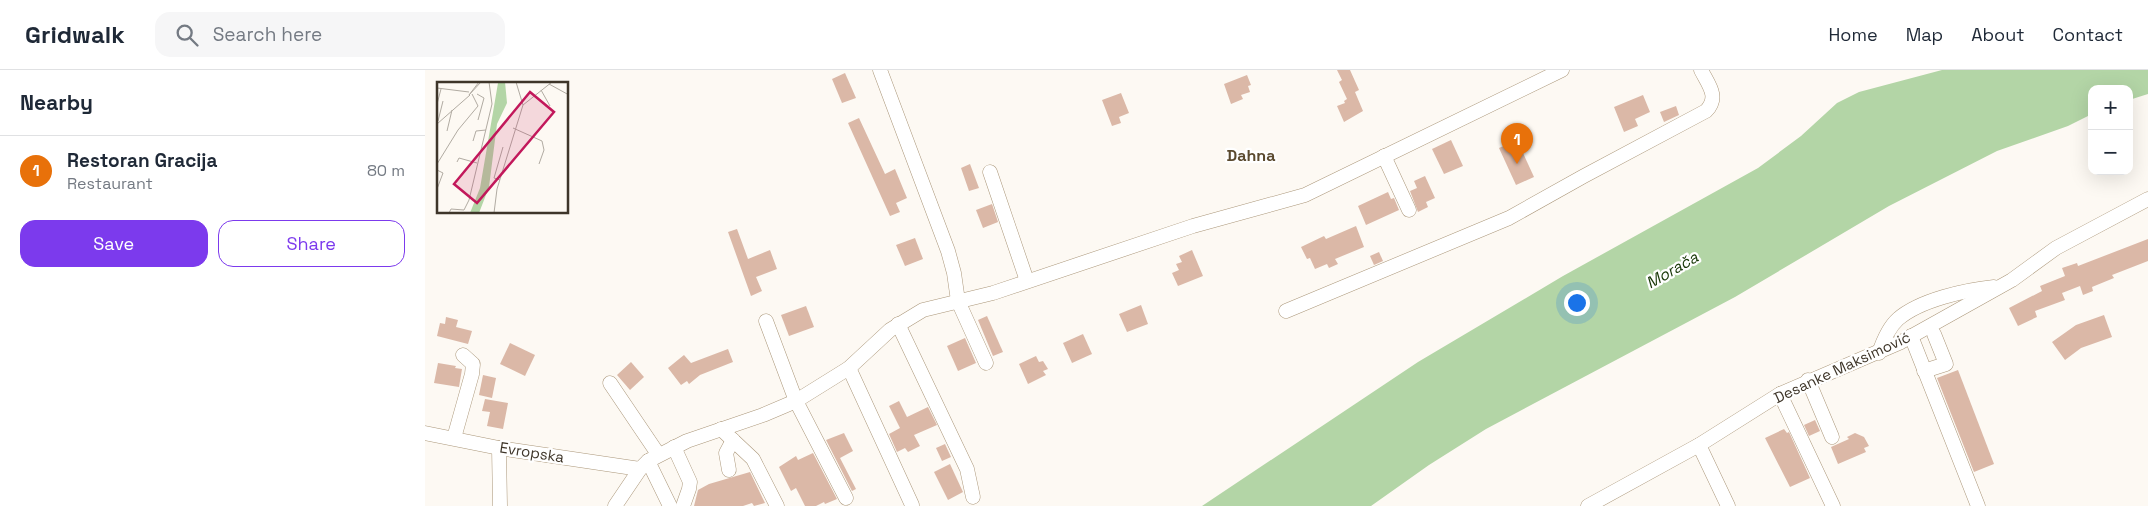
<!DOCTYPE html>
<meta charset="utf-8">
<style>
:root{--surface:#fff;--page:#f6f6f7;--text:#1f2937;--muted:#747a83;--line:#e0e1e3;--accent:#7c3aed}
body{margin:0;font-family:"Space Grotesk",sans-serif;background:var(--page);color:var(--text)}
.controls{position:absolute;right:15px;top:15px;display:grid;overflow:hidden;border-radius:10px;box-shadow:0 5px 20px #0002}
.controls button{width:45px;height:45px;display:grid;place-items:center;padding:0;border:0;border-bottom:1px solid var(--line);background:var(--surface);color:var(--text);font:25px sans-serif}
.you{position:absolute;left:1151px;top:232px;width:18px;height:18px;margin:-12px;border:4px solid #fff;border-radius:50%;background:#1a73e8;box-shadow:0 0 0 8px #1a73e833}
.badge{display:grid;place-items:center;width:32px;height:32px;border-radius:50%;background:var(--accent);color:#fff;font-size:16px;font-weight:700}
.pin{position:absolute;translate:-50% -41px;filter:drop-shadow(0 1px 2px #0008)}
.pin::after{content:'';position:absolute;top:26px;width:18px;height:15px;background:inherit;clip-path:polygon(0 0,100% 0,50% 100%)}
.list{margin:0;padding:0;list-style:none}
h2{display:flex;justify-content:space-between;align-items:center;height:65px;margin:0;padding:0 20px;font-size:21px}
h2 small{font-size:16px;font-weight:400;color:var(--muted)}
.list li{display:grid;grid-template-columns:32px 1fr auto;gap:15px;align-items:center;box-sizing:border-box;height:70px;padding:0 20px;border-top:1px solid var(--line)}
.list b{display:block;font-size:19px;white-space:nowrap}
.list p{margin:0;font-size:16px;white-space:nowrap;color:var(--muted)}
.list em{font-size:16px;font-style:normal;color:var(--muted)}
.actions{display:flex;gap:10px;padding:15px 20px}
.actions a{flex:1;padding:11px 0;border:1px solid var(--accent);border-radius:15px;text-align:center;font-size:18px;color:var(--accent)}
.actions .main{background:var(--accent);color:#fff}
.icon{flex:none;width:28px;height:28px;fill:none;stroke:currentColor;stroke-width:2;stroke-linecap:round;stroke-linejoin:round}
.map{position:relative;flex:none;width:1723px;height:436px;overflow:hidden}
header{display:flex;align-items:center;gap:30px;box-sizing:border-box;height:70px;padding:0 25px;background:var(--surface);border-bottom:1px solid var(--line)}
header strong{font-size:24px}
nav{display:flex;gap:28px;margin-inline-start:auto;font-size:18px}
.search{width:350px;height:45px;background:var(--page);display:flex;align-items:center;gap:12px;box-sizing:border-box;padding:0 18px;border-radius:15px;color:var(--muted);font-size:19px}
main{display:flex}
aside{flex:1;background:var(--surface)}
.map>svg:first-child{display:block}
</style>
<header>
<strong>Gridwalk</strong>
<div class="search"><svg class="icon" aria-label="search" viewBox="0 0 24 24"><circle cx="10" cy="10" r="6"/><path d="M15 15l6 6"/></svg>Search here</div>
<nav><a>Home</a><a>Map</a><a>About</a><a>Contact</a></nav>
</header>
<main>
<aside>
<h2>Nearby<small></small></h2>
<ul class="list">
<li><span class="badge" style="background:#e8710a">1</span><div><b>Restoran Gracija</b><p>Restaurant</p></div><em>80 m</em></li>
</ul>
<div class="actions"><a class="main">Save</a><a>Share</a></div>
</aside>
<div class="map">
<svg width="1723" height="436" viewBox="0 0 1723 436">
<rect width="100%" height="100%" fill="#fdf9f3"/>
<!-- water -->
<path fill="#b3d5a6" d="M1517,0H1723V24L1704,30V19H1667V44L1643,56L1572,81L1464,136L1310,227L1061,359L1004,395L946,436H777L993,292L1138,206L1333,98L1376,66L1412,33L1434,22Z"/>
<!-- building -->
<g fill="#dbb8a7">
<path d="M912,0H925L934,20L930,22L938,41L919,52L912,36L920,33L919,31L922,29L914,12L917,10Z"/>
<path d="M420,3L431,28L417,33L407,9Z"/>
<path d="M822,5L826,15L823,16L825,22L816,25L818,29L806,34L799,14Z"/>
<path d="M696,23L704,43L694,47L696,53L687,56L677,30Z"/>
<path d="M1218,25L1225,42L1210,49L1213,56L1199,62L1189,37Z"/>
<path d="M1251,36L1254,45L1239,52L1235,42Z"/>
<path d="M434,48L460,104L470,99L482,128L471,133L475,142L465,146L423,53Z"/>
<path d="M1026,70L1038,96L1019,104L1007,79Z"/>
<path d="M1092,70L1109,107L1091,115L1074,78Z"/>
<path d="M545,94L554,118L544,121L536,98Z"/>
<path d="M1000,106L1010,128L1001,132L1003,137L993,142L985,121L992,118L989,111Z"/>
<path d="M963,122L966,129L969,128L974,140L941,155L933,136Z"/>
<path d="M567,134L573,152L558,158L551,140Z"/>
<path d="M931,156L939,177L910,189L913,194L904,198L902,194L890,199L885,188L882,189L876,177L899,166L901,169Z"/>
<path d="M312,159L323,189L345,180L352,199L331,207L337,221L326,226L303,162Z"/>
<path d="M490,168L498,189L480,196L471,175Z"/>
<path d="M1723,169V191L1687,205L1689,208L1667,217L1668,221L1658,225L1655,216L1637,223L1640,230L1610,241L1612,247L1593,256L1584,238L1617,221L1615,216L1640,206L1637,198L1652,193L1653,196Z"/>
<path d="M767,180L778,206L753,216L747,203L754,200L751,194L757,192L754,186Z"/>
<path d="M954,182L958,191L949,195L945,186Z"/>
<path d="M716,235L723,254L702,262L694,244Z"/>
<path d="M381,236L389,257L364,266L356,245Z"/>
<path d="M1679,245L1687,267L1656,278L1640,290L1627,272L1651,255Z"/>
<path d="M562,246L578,282L568,286L553,250Z"/>
<path d="M21,247L33,250L31,257L47,261L43,274L12,266L15,253L20,254Z"/>
<path d="M658,264L667,284L647,293L638,273Z"/>
<path d="M540,268L551,293L533,301L522,276Z"/>
<path d="M85,273L110,285L100,306L75,294Z"/>
<path d="M303,279L308,292L275,305L264,314L262,311L256,315L243,298L259,285L266,293Z"/>
<path d="M611,286L614,292L618,291L623,299L618,301L621,305L603,314L594,294Z"/>
<path d="M206,292L219,307L205,320L192,305Z"/>
<path d="M13,293L31,296L30,298L37,299L34,317L9,313Z"/>
<path d="M1533,300L1569,394L1549,402L1512,308Z"/>
<path d="M58,305L71,308L67,328L54,325Z"/>
<path d="M60,329L83,333L78,359L62,356L65,342L57,341Z"/>
<path d="M474,331L482,347L503,337L512,355L489,365L495,376L483,382L480,378L472,382L464,364L475,358L464,336Z"/>
<path d="M1390,350L1395,361L1384,366L1379,355Z"/>
<path d="M1359,359L1362,363L1364,362L1385,408L1365,417L1340,368Z"/>
<path d="M419,363L428,381L415,388L431,419L427,421L401,370Z"/>
<path d="M1430,363L1439,367L1444,376L1439,378L1441,382L1413,394L1406,377L1424,369L1422,367Z"/>
<path d="M520,374L526,387L517,391L511,378Z"/>
<path d="M388,383L412,429L400,434L399,432L391,436H380L371,418L366,421L354,397L371,386L373,390Z"/>
<path d="M525,394L538,422L523,430L509,402Z"/>
<path d="M325,402L340,433L329,436L327,433L318,436H269L273,420L284,414Z"/>
</g>
<g fill="none" stroke-linecap="round" stroke-linejoin="round">
<!-- minor casing -->
<g stroke="#ab977a" stroke-width="15">
<g id="minor">
<path d="M455,0L523,181L529,203L533,231L561,293"/>
<path d="M959,86L984,140"/>
<path d="M565,102L602,211"/>
<path d="M861,241L1084,148L1159,106L1281,41C1295,27 1283,14 1276,0"/>
<path d="M341,251L371,331L421,428"/>
<path d="M473,254L542,399L548,427"/>
<path d="M1486,266L1553,436"/>
<path d="M1454,283C1458,271 1464,257 1473,249C1495,230 1540,220 1569,217"/>
<path d="M424,298L487,435"/>
<path d="M1499,301L1521,294L1509,264"/>
<path d="M1383,310L1407,367"/>
<path d="M185,313L233,384"/>
<path d="M1355,324L1408,436"/>
<path d="M296,359L328,389L352,436"/>
<path d="M0,363L74,378L215,399"/>
<path d="M29,368L47,304L48,294L38,285"/>
<path d="M1274,375L1303,436"/>
<path d="M249,377L265,412L264,419L258,436"/>
<path d="M74,378L75,436"/>
<path d="M223,391L245,436"/>
<path d="M304,400L301,383L308,370"/>
<path d="M190,436L215,399L223,391L262,371L338,345L371,331L424,298L465,260L498,240L568,223L768,156L880,125L1137,0"/>
<path d="M1163,436L1274,375L1355,324L1476,272L1587,210L1631,178L1723,129"/>
</g>
</g>
<!-- minor -->
<use href="#minor" stroke="#fff" stroke-width="14"/>
</g>
<g text-anchor="middle" dominant-baseline="central" stroke-width="4.5" stroke-linejoin="round" paint-order="stroke">
<!-- street labels -->
<g font-size="15" fill="#3e3529" stroke="#fff">
<text transform="translate(1417 297) rotate(-25)">Desanke Maksimović</text>
<text transform="translate(107 382) rotate(9)">Evropska</text>
</g>
<!-- neighbourhood labels -->
<g font-size="16" font-weight="bold" fill="#5b4a2f" stroke="#fff">
<text x="826" y="85">Dahna</text>
</g>
<!-- water labels -->
<g font-size="16" font-style="italic" fill="#163605" stroke="#fff">
<text transform="translate(1247 200) rotate(-30)">Morača</text>
</g>
</g>
<!-- overview -->
<g transform="translate(12 12)">
<rect width="131" height="131" fill="#fdf9f3"/>
<path d="M68,0L70,21L60,42L52,105L42,131H33L43,106L61,1Z" fill="#b3d5a6"/>
<path fill="none" stroke="#b1aba2" stroke-width="1" d="M42,0L32,13L44,0M79,0L86,23M112,2L132,13M0,6L32,10M104,8L113,24M40,12L47,16L41,38M0,22L4,7M86,23L115,0M1,39L6,19M0,42L33,13M76,46L105,59L107,68L102,82M10,49L15,28M36,59L39,49L49,48M20,80L22,76L40,81M0,82L21,48L41,24L35,12M0,88L6,91L0,107M63,98L57,96L66,65M12,131L14,127L27,128L32,118L55,22L52,0M57,131L60,107L86,23"/>
<path fill="#c2185b" fill-opacity="0.15" stroke="#c2185b" stroke-width="2.5" d="M93,10L117,30L40,121L17,102Z"/>
<rect width="131" height="131" fill="none" stroke="#3e3529" stroke-width="2.5"/>
</g>
</svg>
<div class="controls">
<button>+</button>
<button>−</button>
</div>
<div class="you"></div>
<div class="pin badge" style="left:1092px;top:94px;background:#e8710a">1</div>
</div>
</main>
